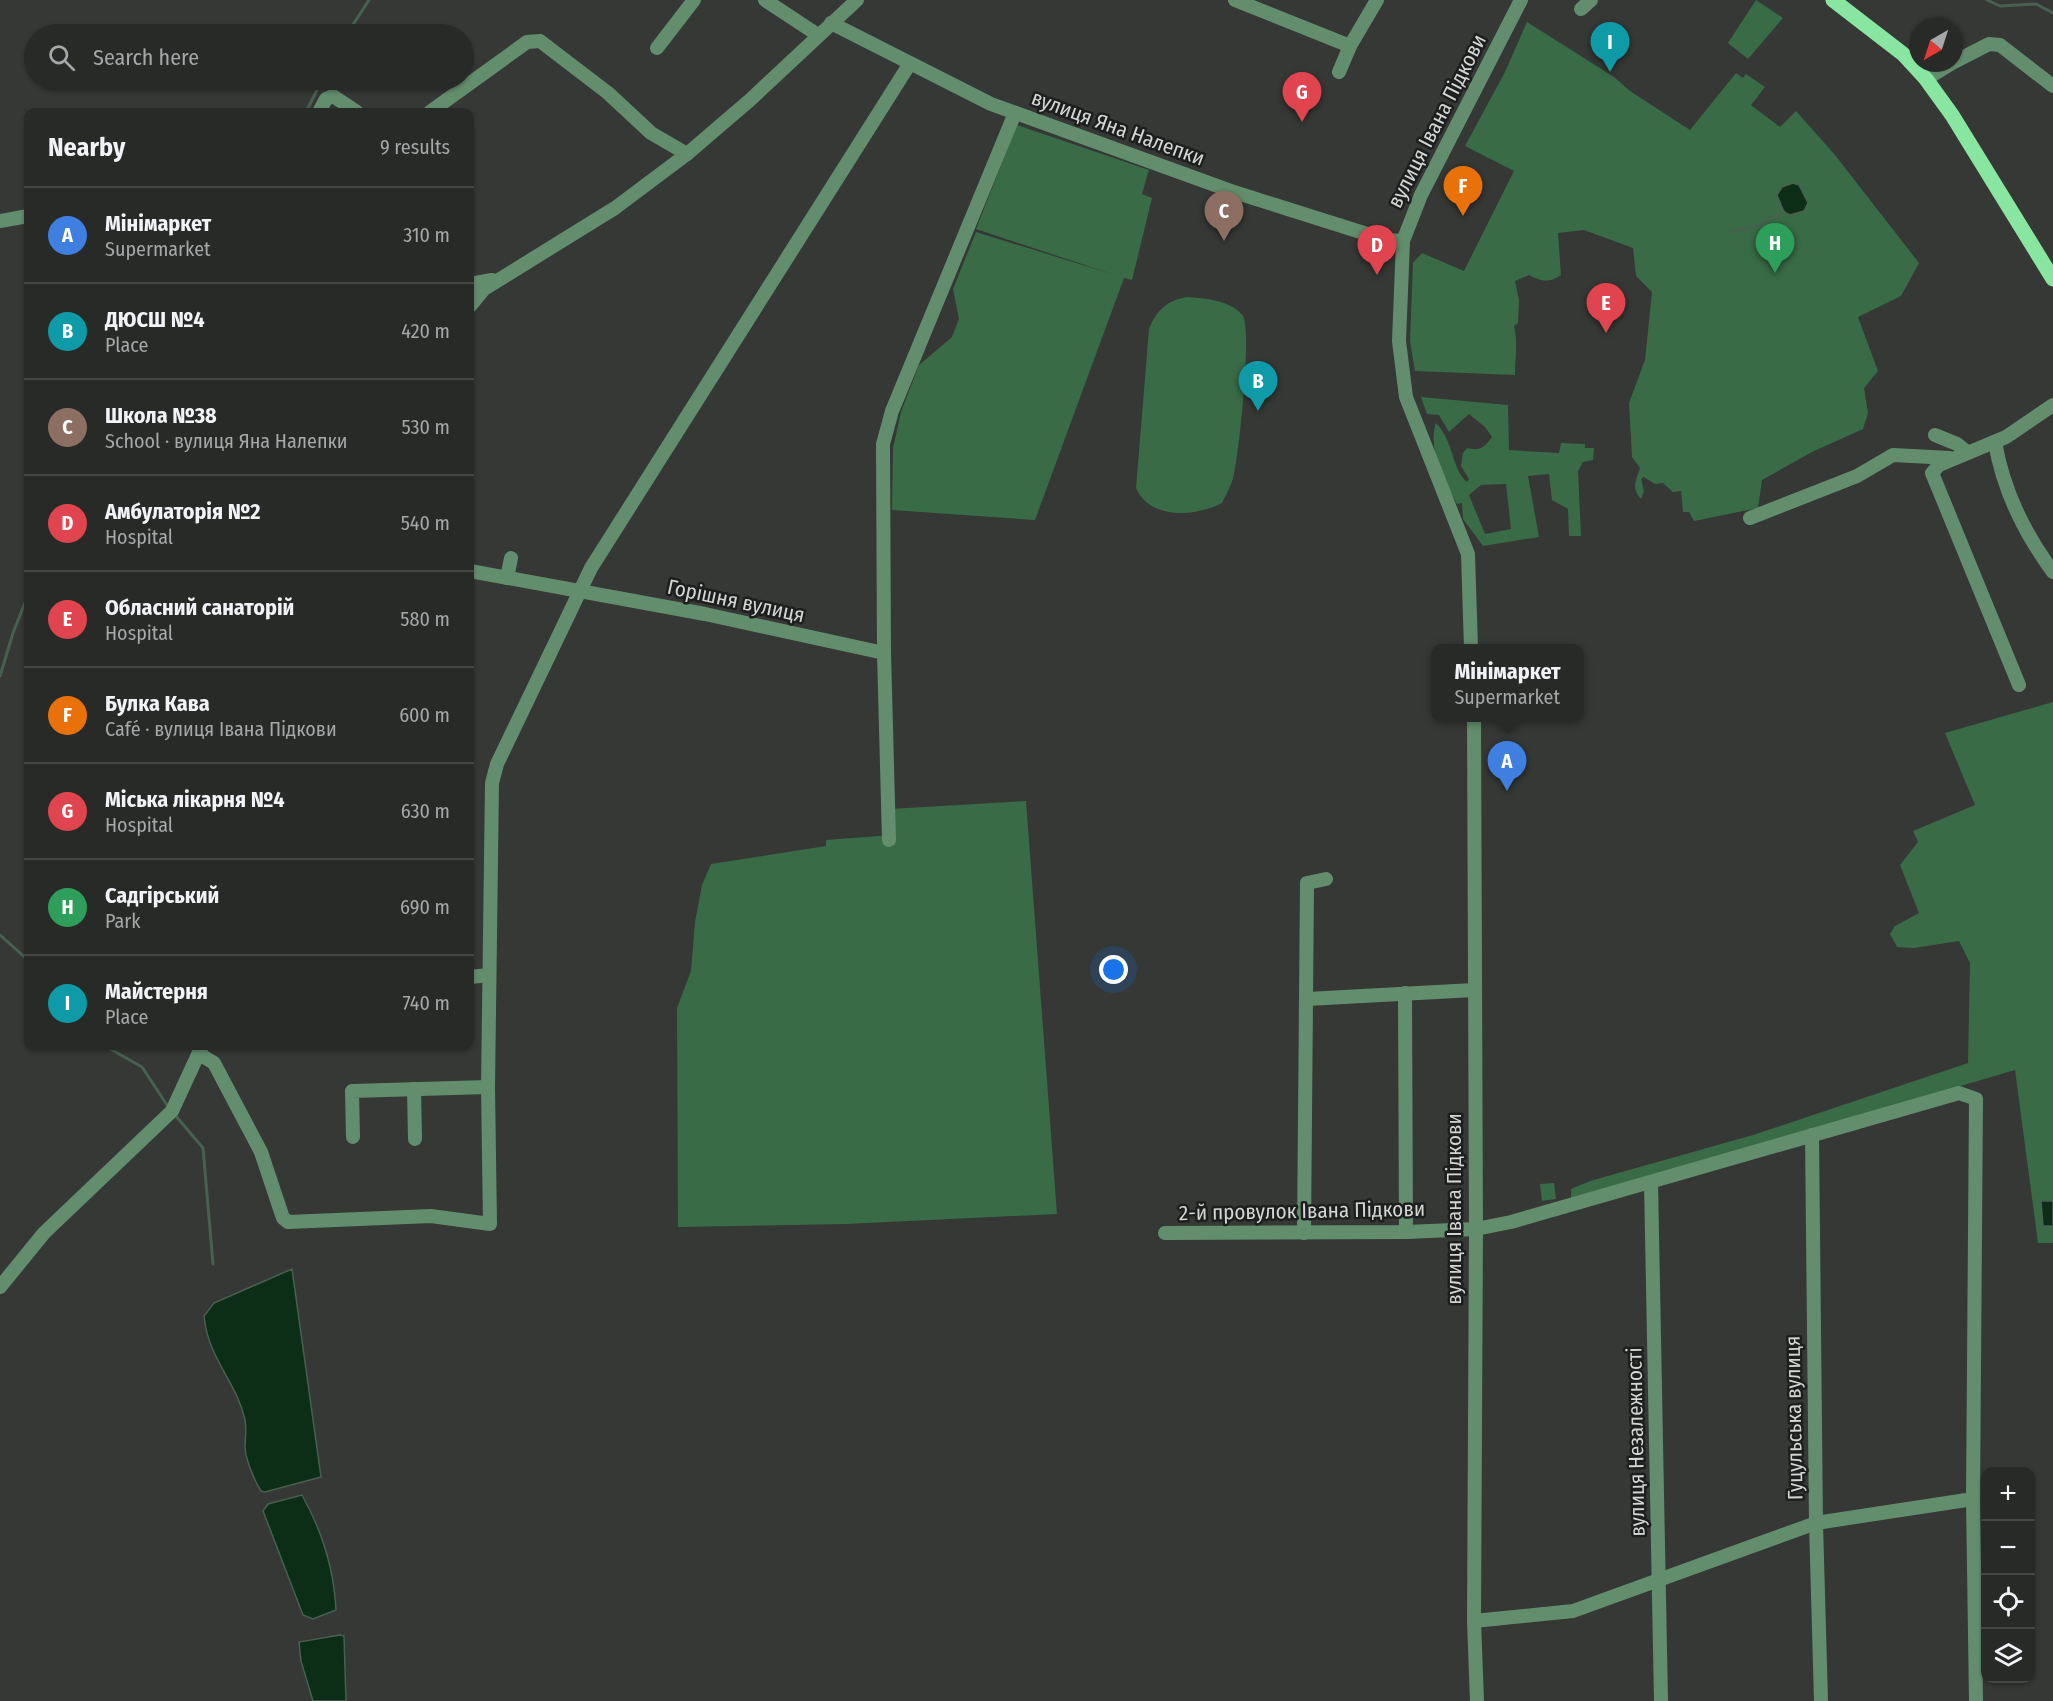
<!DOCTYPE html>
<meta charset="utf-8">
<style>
:root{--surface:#282a28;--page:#303230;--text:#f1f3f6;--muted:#a5a7a8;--line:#444645;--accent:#95b2f1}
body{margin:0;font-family:"Fira Sans Condensed",sans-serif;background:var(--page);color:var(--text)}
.controls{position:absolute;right:18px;bottom:18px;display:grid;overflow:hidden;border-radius:12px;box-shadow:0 2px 4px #0004}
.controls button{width:54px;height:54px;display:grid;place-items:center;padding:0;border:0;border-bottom:2px solid var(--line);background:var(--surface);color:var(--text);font:30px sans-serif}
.compass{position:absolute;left:1909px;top:18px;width:54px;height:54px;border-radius:50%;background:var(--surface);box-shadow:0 2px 4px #0004;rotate:219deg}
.you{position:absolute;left:1114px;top:970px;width:21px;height:21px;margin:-15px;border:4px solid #fff;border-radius:50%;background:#1a73e8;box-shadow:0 0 0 9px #1a73e833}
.badge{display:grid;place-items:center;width:39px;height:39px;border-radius:50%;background:var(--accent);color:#fff;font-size:20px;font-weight:700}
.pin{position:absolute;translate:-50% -50px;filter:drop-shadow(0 2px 3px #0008)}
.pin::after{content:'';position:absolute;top:32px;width:21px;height:18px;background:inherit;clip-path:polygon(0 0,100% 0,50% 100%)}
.popup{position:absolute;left:1431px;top:644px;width:153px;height:78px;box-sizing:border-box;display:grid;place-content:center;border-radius:12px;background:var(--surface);filter:drop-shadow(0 2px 4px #0005);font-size:20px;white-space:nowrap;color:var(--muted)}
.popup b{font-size:22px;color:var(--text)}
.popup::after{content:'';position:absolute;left:50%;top:100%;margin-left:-12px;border:12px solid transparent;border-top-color:var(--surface)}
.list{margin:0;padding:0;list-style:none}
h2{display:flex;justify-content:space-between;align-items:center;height:78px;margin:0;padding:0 24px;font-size:26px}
h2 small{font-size:20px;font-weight:400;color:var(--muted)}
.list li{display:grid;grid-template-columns:39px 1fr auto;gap:18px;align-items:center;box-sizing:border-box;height:96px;padding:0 24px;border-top:2px solid var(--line)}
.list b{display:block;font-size:22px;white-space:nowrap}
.list p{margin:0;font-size:20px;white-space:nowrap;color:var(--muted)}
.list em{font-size:20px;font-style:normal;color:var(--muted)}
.icon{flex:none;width:33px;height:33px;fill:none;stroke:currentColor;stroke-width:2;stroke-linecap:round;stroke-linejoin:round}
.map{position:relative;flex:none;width:2053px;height:1701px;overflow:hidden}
.search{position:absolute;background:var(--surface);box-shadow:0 2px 4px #0004;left:24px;top:24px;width:450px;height:66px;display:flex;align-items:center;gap:15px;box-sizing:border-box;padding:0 21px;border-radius:33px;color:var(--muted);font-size:22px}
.panel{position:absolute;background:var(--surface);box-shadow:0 2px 4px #0004;left:24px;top:108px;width:450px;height:942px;border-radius:12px}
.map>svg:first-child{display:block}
</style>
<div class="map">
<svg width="2053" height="1701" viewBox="0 0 2053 1701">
<rect width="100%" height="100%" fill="#353835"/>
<!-- green -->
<g fill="#396b46" fill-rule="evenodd">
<path d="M1756,0L1783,18L1748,59L1728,43Z"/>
<path d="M1527,22L1614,77L1630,91L1690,130L1736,73L1743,78L1746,74L1765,87L1751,105L1780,127L1796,111L1835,155L1919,263L1901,296L1858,317L1878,371L1864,388L1868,413L1863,429L1812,452L1762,480L1758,508L1694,521L1689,512H1683L1681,491L1673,492L1663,483L1655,484L1644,477L1641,479L1644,491L1641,499C1631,489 1636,480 1640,468L1632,457L1629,403L1645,360L1652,292L1636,276L1633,248L1584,230L1558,233L1561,275C1549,284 1540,281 1529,275L1515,281L1519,300L1518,323L1514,326C1518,342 1515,358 1515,375L1415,371L1410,341L1413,263L1422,253L1464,271L1514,171L1465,146L1505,72Z"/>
<path d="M1017,125L1149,170L1142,194L1152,198L1132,280L1124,278L1035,520L892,510L893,448L901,412L919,365L952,337L959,319L953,289L976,232L1115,275L976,229Z"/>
<path d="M1187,297C1203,298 1232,300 1243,316C1252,330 1239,457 1233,478C1231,486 1226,495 1222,503C1195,517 1150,520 1136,488L1149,329C1157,310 1166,301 1187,297Z"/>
<path d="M1421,397L1508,405L1509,450L1559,453L1561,443L1585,444V448H1594L1593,460L1583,462L1578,471L1581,536H1569L1568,509L1552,500L1549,474L1528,476L1539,537L1483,546L1463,519L1462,503L1457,504C1445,482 1427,448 1436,423C1454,441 1451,468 1467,482L1469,479L1461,466L1463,453L1467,448C1480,451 1484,448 1492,437L1485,427L1469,414L1449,432L1439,415L1427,414ZM1506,484L1511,529L1485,534L1469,495L1481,485Z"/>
<path d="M2053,702V1201H2042L2043,1226H2053V1243H2038L2015,1070L1571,1200V1189L1590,1181L1753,1135L1968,1063L1970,963L1959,941L1914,948L1897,947L1890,934L1895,926L1919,913L1900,865L1918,842L1913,831L1975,805L1945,733Z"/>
<path d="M1026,801L1057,1214L846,1224L678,1227L677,1008L691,971L695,922L702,885L711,864L826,846V840L892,835L890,809Z"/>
<path d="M1554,1183L1556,1199L1542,1201L1540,1184Z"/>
</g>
<!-- water -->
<g fill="#0c2d16" stroke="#48604f" stroke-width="1.5">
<path d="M1793,183L1799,185L1808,203L1804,211L1790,215L1784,212L1777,195L1782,187Z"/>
<path d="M2041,1201H2053V1226H2043Z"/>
<path d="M292,1269L321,1477L265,1492L261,1491C254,1480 246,1460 245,1448C245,1438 247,1429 245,1420C237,1382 208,1359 204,1316L214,1303Z"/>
<path d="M302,1495C322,1531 334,1569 336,1610L313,1619L303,1615L263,1511L268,1504Z"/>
<path d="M340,1635L344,1636L346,1701H313L301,1661L299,1642Z"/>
</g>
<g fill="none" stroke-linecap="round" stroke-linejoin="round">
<!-- stream -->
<g stroke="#48604f" stroke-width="3">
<path d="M1987,0L2000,6L2036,4L2053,13"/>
<path d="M347,34L369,0"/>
<path d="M306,112L322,80"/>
<path d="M1731,232L1759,225L1784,212"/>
<path d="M0,676L13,633L28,595"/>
<path d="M0,935L28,960"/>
<path d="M105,1046L142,1067L169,1108"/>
<path d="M175,1115L203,1148L213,1264"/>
</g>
<!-- minor -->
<g stroke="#638e6d" stroke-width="14">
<path d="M765,0L818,35"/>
<path d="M1235,0L1350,46"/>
<path d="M1581,9L1591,0"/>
<path d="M831,23L991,104L1234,192L1386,240L1403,241"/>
<path d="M657,48L694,0"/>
<path d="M1954,62L1989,44L2000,45L2053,86"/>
<path d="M1339,72L1350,46L1377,0"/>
<path d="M1926,79L1952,63"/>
<path d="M319,112L326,99L333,96L357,112"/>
<path d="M430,112L527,42L540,41L608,93L651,133L687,154"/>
<path d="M0,221L28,216"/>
<path d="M470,284L492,280"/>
<path d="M470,306L484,289L615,208L687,154L750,100L857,0"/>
<path d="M1935,435L1957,444L1967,452"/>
<path d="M1995,442C2003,490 2025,534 2053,572"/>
<path d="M1750,518L1857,476L1893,455L1950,458"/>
<path d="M470,571L705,614L884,653"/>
<path d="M507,578L511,558"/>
<path d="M1471,648L1468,554L1406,397L1399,341L1403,241L1421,195L1521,0"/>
<path d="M2019,685L1932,473L1939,465L2006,437L2053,405"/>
<path d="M1474,718L1476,1229L1474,1621L1477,1701"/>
<path d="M889,840L884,653L883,444L892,411L1015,113"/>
<path d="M470,977L489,975"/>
<path d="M1405,993L1406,1232"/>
<path d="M1307,999L1474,990"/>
<path d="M199,1054L214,1063L261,1152L283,1218L288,1222L431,1216L490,1224L488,1087L492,783L497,764L591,568L909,65"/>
<path d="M414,1089L415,1139"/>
<path d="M1812,1135L1816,1523L1821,1701"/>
<path d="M353,1137L352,1091L488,1087"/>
<path d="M1651,1182L1661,1701"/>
<path d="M1165,1233L1406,1232L1476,1229L1511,1222L1959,1093L1976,1099L1973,1499L1976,1701"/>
<path d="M1304,1233L1307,883L1326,879"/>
<path d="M0,1287L44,1233L172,1111L202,1046"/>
<path d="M1474,1621L1573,1611L1816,1523L1973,1499"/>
</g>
<!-- major -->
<path stroke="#89e6a0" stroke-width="15" d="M1833,0L1903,54L1926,79L1952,115L2053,279"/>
</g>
<g text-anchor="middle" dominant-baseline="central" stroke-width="5" stroke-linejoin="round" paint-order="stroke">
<!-- street labels -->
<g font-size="21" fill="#d4d6d4" stroke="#1d1f1e">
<text transform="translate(1437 121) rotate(-63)">вулиця Івана Підкови</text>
<text transform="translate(1118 128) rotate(20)">вулиця Яна Налепки</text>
<text transform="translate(736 601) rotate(12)">Горішня вулиця</text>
<text transform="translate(1454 1209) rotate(-90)">вулиця Івана Підкови</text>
<text transform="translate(1302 1211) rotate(-1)">2-й провулок Івана Підкови</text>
<text transform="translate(1794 1418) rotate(-91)">Гуцульська вулиця</text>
<text transform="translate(1636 1442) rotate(-91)">вулиця Незалежності</text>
</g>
</g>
</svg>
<div class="controls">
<button>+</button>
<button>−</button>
<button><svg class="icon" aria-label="locate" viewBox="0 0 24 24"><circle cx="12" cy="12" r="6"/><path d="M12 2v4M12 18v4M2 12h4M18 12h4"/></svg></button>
<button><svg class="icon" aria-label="layers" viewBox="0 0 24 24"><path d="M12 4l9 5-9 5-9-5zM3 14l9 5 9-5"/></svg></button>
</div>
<svg class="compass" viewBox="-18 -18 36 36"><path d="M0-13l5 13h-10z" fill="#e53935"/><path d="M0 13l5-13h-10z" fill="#a5a7a8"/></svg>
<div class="you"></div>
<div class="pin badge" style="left:1507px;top:791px;background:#3f7fe0">A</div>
<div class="popup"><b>Мінімаркет</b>Supermarket</div>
<div class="pin badge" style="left:1258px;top:411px;background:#0f9aa8">B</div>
<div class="pin badge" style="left:1224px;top:241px;background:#8d6e63">C</div>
<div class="pin badge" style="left:1377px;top:275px;background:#e0444e">D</div>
<div class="pin badge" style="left:1606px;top:333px;background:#e0444e">E</div>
<div class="pin badge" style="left:1463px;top:216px;background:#e8710a">F</div>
<div class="pin badge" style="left:1302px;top:122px;background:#e0444e">G</div>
<div class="pin badge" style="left:1775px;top:273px;background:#2e9e5b">H</div>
<div class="pin badge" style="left:1610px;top:72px;background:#0f9aa8">I</div>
<div class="search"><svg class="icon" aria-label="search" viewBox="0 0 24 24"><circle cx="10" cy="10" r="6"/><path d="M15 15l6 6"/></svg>Search here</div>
<section class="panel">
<h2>Nearby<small>9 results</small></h2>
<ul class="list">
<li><span class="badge" style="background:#3f7fe0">A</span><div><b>Мінімаркет</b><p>Supermarket</p></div><em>310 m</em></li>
<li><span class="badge" style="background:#0f9aa8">B</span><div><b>ДЮСШ №4</b><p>Place</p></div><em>420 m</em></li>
<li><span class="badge" style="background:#8d6e63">C</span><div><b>Школа №38</b><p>School · вулиця Яна Налепки</p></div><em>530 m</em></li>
<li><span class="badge" style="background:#e0444e">D</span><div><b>Амбулаторія №2</b><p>Hospital</p></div><em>540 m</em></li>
<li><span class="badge" style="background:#e0444e">E</span><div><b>Обласний санаторій</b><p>Hospital</p></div><em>580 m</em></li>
<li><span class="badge" style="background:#e8710a">F</span><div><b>Булка Кава</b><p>Café · вулиця Івана Підкови</p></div><em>600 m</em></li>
<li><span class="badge" style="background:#e0444e">G</span><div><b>Міська лікарня №4</b><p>Hospital</p></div><em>630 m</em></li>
<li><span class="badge" style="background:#2e9e5b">H</span><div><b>Садгірський</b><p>Park</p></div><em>690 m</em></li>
<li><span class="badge" style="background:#0f9aa8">I</span><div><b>Майстерня</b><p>Place</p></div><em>740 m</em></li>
</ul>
</section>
</div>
